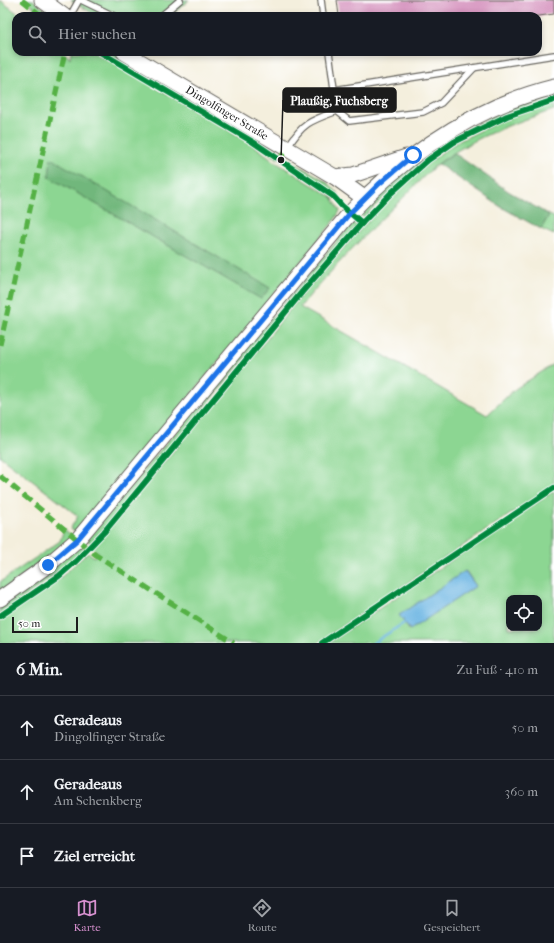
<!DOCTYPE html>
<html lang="de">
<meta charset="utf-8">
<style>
:root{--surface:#171b24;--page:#20242c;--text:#f1f3f6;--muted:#9ea1a6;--line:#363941;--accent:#d690ce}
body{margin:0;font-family:"IM FELL French Canon",serif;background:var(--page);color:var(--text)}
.controls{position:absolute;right:12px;bottom:12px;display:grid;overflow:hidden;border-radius:8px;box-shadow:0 2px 6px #0003}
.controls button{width:36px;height:36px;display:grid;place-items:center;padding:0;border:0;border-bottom:1px solid var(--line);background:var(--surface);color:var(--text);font:20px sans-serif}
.scale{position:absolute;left:12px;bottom:10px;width:66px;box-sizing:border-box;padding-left:4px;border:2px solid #1c1c1c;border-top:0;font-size:11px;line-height:14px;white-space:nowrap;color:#1c1c1c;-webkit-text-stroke:3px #fff;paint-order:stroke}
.stop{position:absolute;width:12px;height:12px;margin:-9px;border:3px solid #1a73e8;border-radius:50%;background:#fff}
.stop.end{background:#1a73e8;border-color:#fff;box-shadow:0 1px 4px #0008}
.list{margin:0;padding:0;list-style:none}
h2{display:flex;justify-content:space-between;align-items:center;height:52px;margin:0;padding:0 16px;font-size:17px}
h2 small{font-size:13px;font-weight:400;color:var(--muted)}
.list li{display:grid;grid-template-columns:26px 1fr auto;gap:12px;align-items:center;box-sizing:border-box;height:64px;padding:0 16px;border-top:1px solid var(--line)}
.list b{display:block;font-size:15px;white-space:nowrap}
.list p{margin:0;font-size:13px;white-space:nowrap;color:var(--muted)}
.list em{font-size:13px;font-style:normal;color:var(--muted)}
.icon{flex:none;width:22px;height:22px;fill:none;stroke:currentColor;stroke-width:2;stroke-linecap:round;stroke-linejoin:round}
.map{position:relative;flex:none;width:554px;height:643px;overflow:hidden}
.search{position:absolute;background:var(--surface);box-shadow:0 2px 6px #0003;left:12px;right:12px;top:12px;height:44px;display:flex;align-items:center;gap:10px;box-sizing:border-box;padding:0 14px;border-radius:12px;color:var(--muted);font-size:15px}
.sheet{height:244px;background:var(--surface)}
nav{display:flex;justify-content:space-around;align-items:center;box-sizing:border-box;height:56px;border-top:1px solid var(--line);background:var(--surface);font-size:11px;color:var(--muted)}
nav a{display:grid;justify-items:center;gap:2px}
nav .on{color:var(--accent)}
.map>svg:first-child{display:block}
</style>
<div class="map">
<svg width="554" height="643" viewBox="0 0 554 643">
<rect width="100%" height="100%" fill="#fff"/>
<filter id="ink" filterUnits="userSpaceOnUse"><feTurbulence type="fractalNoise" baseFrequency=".025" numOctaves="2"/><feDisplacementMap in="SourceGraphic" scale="8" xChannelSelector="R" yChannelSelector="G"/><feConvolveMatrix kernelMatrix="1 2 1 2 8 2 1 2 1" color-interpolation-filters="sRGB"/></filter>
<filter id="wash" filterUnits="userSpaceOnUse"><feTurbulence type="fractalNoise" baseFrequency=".012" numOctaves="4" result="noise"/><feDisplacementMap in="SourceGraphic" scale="16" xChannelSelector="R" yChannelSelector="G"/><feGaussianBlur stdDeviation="0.9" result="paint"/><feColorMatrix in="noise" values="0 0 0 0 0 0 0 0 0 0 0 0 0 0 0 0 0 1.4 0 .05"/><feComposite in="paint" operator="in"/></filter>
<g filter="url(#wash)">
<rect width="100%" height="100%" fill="#f4efdd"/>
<!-- green -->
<g fill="#8cd692" stroke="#547957" fill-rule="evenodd">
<path d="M0,0L21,16H16V52H63L70,58L71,52H96L252,144L277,163L332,197L340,211L334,221L79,531H74L70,529L78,516L0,456Z"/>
<path d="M25,0H33L53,16H45Z"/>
<path d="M71,0H189L170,16H97Z"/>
<path d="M103,52H112L256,137L281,155L278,159L253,141Z"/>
<path d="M554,93V98C519,109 483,121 453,141C420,163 392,189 364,217L359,215L385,189L435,147L501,111Z"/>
<path d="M554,102V110C513,123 474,137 439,163C426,173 414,187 402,199C366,233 332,269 300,307L487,415L515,389L554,364V485L318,643H0V619L60,578L88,552L94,557L99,552H97L93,547L260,347L303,293L392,194L430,161L455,143L508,117Z"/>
<path d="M291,162C307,171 336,182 341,201L289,166Z"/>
<path d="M549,215L554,217V235L541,229Z"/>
<path d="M353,222L357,226L301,291L102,531L91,543L87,540V537Z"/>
<path d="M554,491V643H328ZM466,571L476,586L409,630L400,615ZM509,598H539V628H509Z"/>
<path d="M64,529L71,535L70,539L0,593V582L60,541Z"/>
<path d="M78,546L85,549C59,575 29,593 0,614V606Z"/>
</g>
<!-- forest -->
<g fill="#71b77c" stroke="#466a4c">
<path d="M454,153L508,191L549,215L541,229L501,207L438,164Z"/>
<path d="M51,158L270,288L261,299L49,177Z"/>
</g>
<!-- water -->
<path fill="#69b4e2" stroke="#42687f" d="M465,571L476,586L410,630L399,615Z"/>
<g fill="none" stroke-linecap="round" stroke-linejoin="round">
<!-- stream -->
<path stroke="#69b4e2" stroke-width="2.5" d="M373,643L404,623"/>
</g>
<g id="blocks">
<!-- building -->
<path fill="#d593be" d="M337,0H554V14L539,16H339Z"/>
</g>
</g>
<g filter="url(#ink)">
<use href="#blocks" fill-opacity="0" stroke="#686660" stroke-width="1"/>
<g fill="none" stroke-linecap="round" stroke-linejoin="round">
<!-- lane casing -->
<g stroke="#686660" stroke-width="8">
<g id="lane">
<path d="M81,0L114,16"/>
<path d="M321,0L323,16"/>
<path d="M70,16L79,0"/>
<path d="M161,16L180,0"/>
<path d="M329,52L337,111L349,121L423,112L441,103L474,68"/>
<path d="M334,90L554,55"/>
<path d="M288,147C302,123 312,120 337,111"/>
</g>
</g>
<!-- secondary casing -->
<g stroke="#686660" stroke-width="17">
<g id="secondary">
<path d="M42,0L64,16"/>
<path d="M124,52L335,177L364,198"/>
<path d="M335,177L353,175L406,157"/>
<path d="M0,599L48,565L78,539L350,213C406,154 474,107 554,87"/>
</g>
</g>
<!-- lane -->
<use href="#lane" stroke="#fff" stroke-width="5.5"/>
<!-- secondary -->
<use href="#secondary" stroke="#fff" stroke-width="15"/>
<!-- quiet -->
<g stroke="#55b145" stroke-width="5" stroke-dasharray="10 5" stroke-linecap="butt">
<path d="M22,0L42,16"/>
<path d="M278,161L287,149"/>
<path d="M0,345L65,52"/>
<path d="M0,476L96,555L234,643"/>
</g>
<!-- cycleway casing -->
<g stroke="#fff" stroke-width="8">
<g id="cycleway">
<path d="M100,52L253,142L333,196L342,206L362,223"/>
<path d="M0,616L59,576L76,561L104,532L302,292L362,223L391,193L428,160L454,142L507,116L554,100"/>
<path d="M322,643L554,488"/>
</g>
</g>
<!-- cycleway -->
<use href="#cycleway" stroke="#00873e" stroke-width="6"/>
</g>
</g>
<g fill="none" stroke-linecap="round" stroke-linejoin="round" filter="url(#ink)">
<!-- route -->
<path stroke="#1a73e8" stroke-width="5" d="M48,565L78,539L350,213L379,184L413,155"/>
</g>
<g text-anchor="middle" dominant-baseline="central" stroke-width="3" stroke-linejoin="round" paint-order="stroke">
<!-- street labels -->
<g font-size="11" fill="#1c1c1c" stroke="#fff">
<text transform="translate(227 113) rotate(31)">Dingolfinger Straße</text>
</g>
</g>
<!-- callouts -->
<path fill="none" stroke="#1c1c1c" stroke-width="1.5" d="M281 160L283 100"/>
<circle fill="#1c1c1c" stroke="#fff" stroke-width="1.5" cx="281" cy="160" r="4"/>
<rect fill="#1c1c1c" stroke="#1c1c1c" stroke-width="1.5" x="283" y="88" width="113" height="24" rx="4"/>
<g font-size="12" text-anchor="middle" font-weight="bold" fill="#fff">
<text x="339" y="105">Plaußig, Fuchsberg</text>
</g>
</svg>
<div class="controls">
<button><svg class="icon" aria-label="locate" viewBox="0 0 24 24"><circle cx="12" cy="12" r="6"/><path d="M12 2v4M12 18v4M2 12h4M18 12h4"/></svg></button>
</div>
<div class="scale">50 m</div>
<div class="stop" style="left:413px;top:155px"></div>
<div class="stop end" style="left:48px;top:565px"></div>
<div class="search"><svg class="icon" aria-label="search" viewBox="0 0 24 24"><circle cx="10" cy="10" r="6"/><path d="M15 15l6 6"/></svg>Hier suchen</div>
</div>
<section class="sheet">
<h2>6 Min.<small>Zu Fuß · 410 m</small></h2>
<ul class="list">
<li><svg class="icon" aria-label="ahead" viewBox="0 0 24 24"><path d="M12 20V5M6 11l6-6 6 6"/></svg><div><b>Geradeaus</b><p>Dingolfinger Straße</p></div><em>50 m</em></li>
<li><svg class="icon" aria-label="ahead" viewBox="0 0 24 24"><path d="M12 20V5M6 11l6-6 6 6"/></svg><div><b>Geradeaus</b><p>Am Schenkberg</p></div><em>360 m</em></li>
<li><svg class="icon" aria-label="arrive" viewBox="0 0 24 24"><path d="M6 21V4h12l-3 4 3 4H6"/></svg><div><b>Ziel erreicht</b></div></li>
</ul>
</section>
<nav>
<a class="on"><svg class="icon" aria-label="map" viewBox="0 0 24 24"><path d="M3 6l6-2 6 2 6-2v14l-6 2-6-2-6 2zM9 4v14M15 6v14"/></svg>Karte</a>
<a><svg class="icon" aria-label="directions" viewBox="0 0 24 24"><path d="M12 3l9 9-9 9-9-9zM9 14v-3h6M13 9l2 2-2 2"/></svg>Route</a>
<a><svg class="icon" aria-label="saved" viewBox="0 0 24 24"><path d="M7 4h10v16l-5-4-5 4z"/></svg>Gespeichert</a>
</nav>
